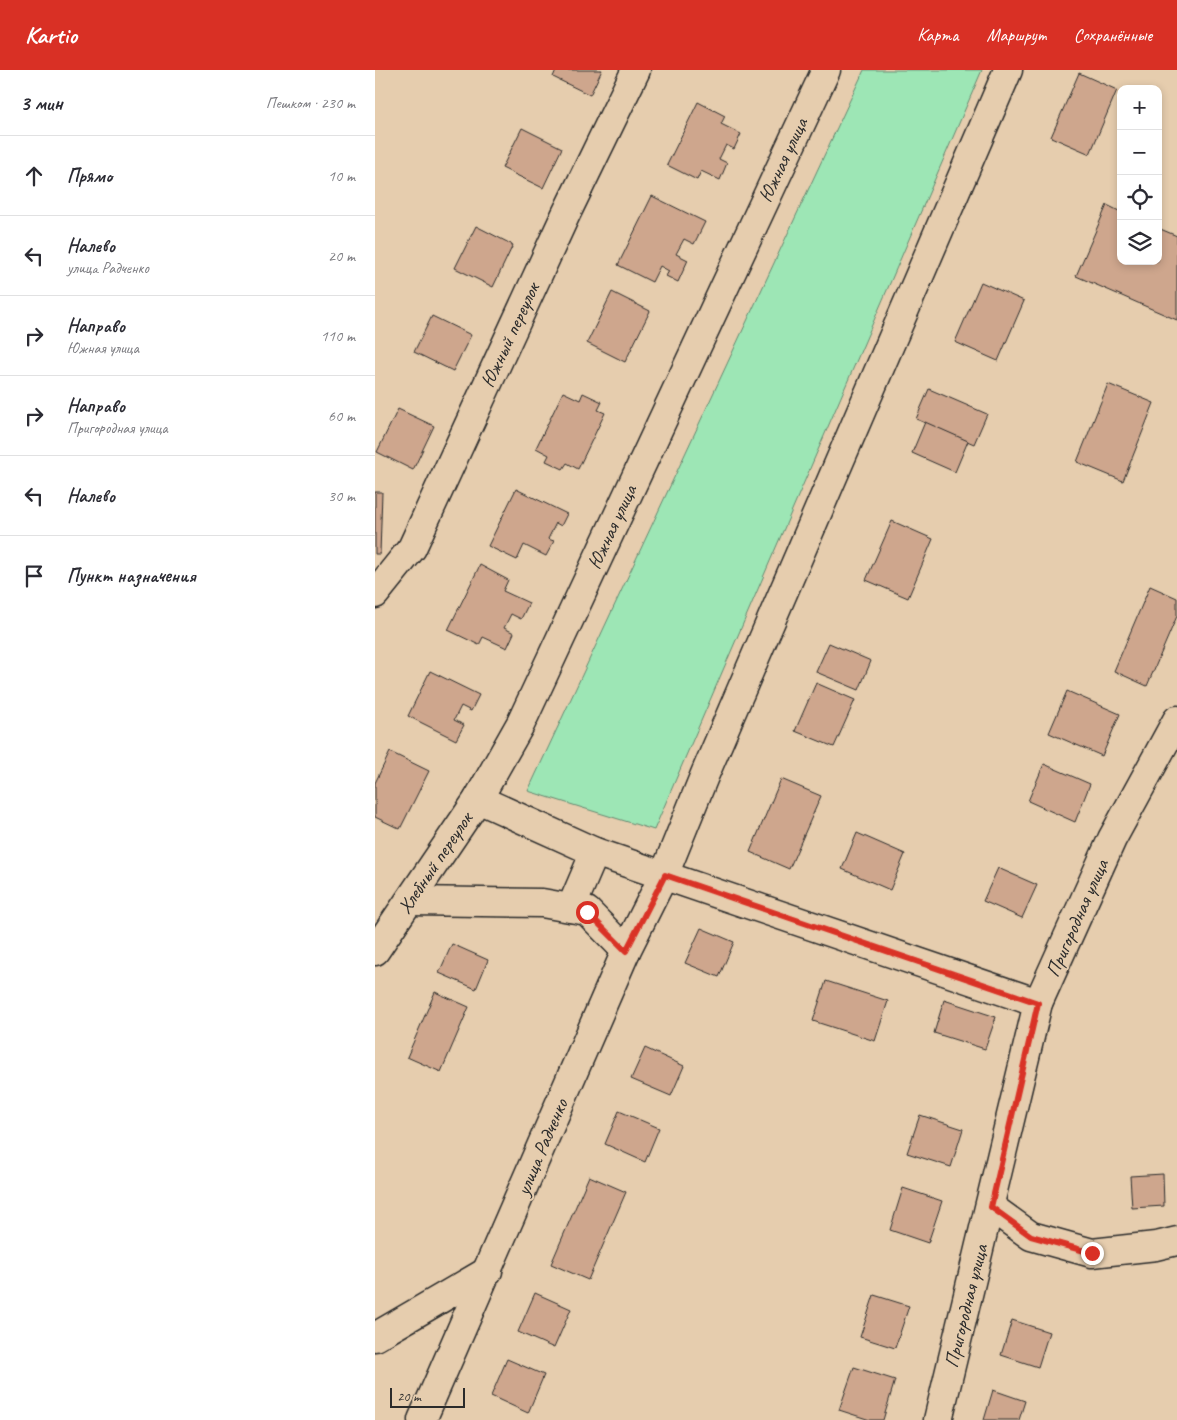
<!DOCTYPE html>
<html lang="ru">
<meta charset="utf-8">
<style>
:root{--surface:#fff;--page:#f7f7f7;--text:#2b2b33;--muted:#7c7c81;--line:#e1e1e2;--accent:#d93025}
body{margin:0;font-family:Caveat,sans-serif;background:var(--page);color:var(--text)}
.controls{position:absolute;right:15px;top:15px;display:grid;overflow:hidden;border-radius:10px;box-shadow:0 2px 8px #0003}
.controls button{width:45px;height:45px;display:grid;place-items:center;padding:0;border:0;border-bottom:1px solid var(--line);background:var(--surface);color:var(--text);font:25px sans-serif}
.scale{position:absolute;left:15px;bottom:12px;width:75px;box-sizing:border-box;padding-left:5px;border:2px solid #2b2b2b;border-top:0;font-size:14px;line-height:18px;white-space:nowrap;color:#2b2b2b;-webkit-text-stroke:4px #e6cdae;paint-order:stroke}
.stop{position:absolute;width:15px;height:15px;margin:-11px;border:4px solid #d93025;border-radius:50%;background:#fff}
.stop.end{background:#d93025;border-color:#fff;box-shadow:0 1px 5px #0008}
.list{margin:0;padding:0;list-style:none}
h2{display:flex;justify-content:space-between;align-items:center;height:65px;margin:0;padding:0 20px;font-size:21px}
h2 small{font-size:16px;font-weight:400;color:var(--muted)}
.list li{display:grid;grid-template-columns:32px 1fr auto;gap:15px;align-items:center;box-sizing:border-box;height:80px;padding:0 20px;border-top:1px solid var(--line)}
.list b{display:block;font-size:19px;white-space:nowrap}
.list p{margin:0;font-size:16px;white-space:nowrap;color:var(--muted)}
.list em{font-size:16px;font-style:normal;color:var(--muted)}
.icon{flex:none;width:28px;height:28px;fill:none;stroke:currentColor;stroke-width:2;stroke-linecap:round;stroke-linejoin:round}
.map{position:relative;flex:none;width:802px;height:1350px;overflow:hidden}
header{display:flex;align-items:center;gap:30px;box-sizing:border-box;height:70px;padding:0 25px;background:var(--accent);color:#fff}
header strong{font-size:24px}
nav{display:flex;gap:28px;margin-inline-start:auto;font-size:18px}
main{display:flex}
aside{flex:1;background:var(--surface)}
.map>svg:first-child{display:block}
</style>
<header>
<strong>Kartio</strong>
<nav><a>Карта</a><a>Маршрут</a><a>Сохранённые</a></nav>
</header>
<main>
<aside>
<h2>3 мин<small>Пешком · 230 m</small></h2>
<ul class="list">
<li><svg class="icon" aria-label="ahead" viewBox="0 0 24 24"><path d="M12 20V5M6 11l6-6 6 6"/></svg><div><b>Прямо</b></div><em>10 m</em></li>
<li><svg class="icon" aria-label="left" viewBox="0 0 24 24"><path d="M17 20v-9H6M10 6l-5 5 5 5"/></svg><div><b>Налево</b><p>улица Радченко</p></div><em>20 m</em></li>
<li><svg class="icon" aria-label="right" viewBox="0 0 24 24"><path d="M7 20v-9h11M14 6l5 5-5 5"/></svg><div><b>Направо</b><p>Южная улица</p></div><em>110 m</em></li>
<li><svg class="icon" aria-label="right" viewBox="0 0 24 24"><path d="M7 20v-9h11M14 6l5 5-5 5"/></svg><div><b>Направо</b><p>Пригородная улица</p></div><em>60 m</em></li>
<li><svg class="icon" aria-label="left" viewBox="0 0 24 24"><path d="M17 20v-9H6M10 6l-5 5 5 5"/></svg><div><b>Налево</b></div><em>30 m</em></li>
<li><svg class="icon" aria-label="arrive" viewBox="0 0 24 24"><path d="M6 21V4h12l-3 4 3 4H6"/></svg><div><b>Пункт назначения</b></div></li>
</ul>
</aside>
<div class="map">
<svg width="802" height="1350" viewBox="0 0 802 1350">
<rect width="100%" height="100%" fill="#e6cdae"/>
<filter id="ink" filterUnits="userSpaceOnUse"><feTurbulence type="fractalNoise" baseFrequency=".02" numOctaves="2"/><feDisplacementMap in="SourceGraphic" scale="10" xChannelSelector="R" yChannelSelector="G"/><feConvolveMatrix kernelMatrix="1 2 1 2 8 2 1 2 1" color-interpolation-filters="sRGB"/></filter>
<g filter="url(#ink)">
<!-- green -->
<path fill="#9de6b5" stroke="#648870" d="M489,0H607L279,760L153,721Z"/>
<!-- building -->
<g fill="#cea68d" stroke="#2b2b2b">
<path d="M181,0H227L215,25L178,7Z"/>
<path d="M704,3L742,20L715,84L676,67Z"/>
<path d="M323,32L350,46L346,54L366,64L359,79L351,75L344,89L352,93L345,110L326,101L322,110L292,95Z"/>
<path d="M147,58L187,78L168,118L127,98Z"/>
<path d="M277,126L330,152L319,174L309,169L301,184L313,190L303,212L291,206L294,201L285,196L277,212L243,195Z"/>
<path d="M732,135L746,142V191H783V158L802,166V250L701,206Z"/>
<path d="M101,156L138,175L118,217L80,198Z"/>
<path d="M606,212L649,231L623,291L580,272Z"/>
<path d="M237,222L275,241L250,292L212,273Z"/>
<path d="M57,246L96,265L78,301L39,282Z"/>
<path d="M733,314L779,333L748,411L702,392Z"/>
<path d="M554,319L612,344L599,374L541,349Z"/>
<path d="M188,322L205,330L208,323L227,332L223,340L230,343L203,399L192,393L188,399L171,391L174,385L161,378Z"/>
<path d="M23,339L59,356L38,400L2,382Z"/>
<path d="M550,352L593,371L580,402L537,383Z"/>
<path d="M141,419L192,444L186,456L181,453L173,469L179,471L171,486L149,475L142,490L113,476Z"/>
<path d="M0,422H7L5,484H0Z"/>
<path d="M517,451L558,469L533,528L491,510Z"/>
<path d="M105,495L133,510L128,521L154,533L146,549L136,544L129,558L139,563L132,578L108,567L104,575L73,560Z"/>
<path d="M775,516L802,528V546L772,616L739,601Z"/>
<path d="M454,573L496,591L484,620L441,602Z"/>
<path d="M55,601L104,625L96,641L86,636L79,650L89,655L81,670L33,646Z"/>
<path d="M441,613L480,630L459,677L420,661Z"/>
<path d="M692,621L745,644L727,686L674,663Z"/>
<path d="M15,682L54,701L25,759L0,747V713Z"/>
<path d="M669,694L715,714L700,752L653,731Z"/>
<path d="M406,709L446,726L414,799L375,782Z"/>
<path d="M482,763L530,784L515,820L467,799Z"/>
<path d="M623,798L662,815L647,848L608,831Z"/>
<path d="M326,858L359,872L344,907L310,893Z"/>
<path d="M77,874L113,890L101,919L64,903Z"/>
<path d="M451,911L513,931L500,971L438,951Z"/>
<path d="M60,922L94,937L66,1002L32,987Z"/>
<path d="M569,930L621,947L610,979L559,963Z"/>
<path d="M270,978L309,996L296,1026L256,1009Z"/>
<path d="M244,1041L284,1058L270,1092L230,1074Z"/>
<path d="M545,1045L588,1059L576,1097L532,1083Z"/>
<path d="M788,1104L789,1136L757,1138L755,1106Z"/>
<path d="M214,1106L251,1122L213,1210L176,1194Z"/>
<path d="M528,1118L567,1131L553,1173L515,1160Z"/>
<path d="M160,1223L196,1239L179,1278L143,1262Z"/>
<path d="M499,1225L534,1236L520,1278L485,1267Z"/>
<path d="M637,1250L674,1262L663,1297L626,1285Z"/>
<path d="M132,1289L169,1305L153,1343L116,1326Z"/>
<path d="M479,1297L520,1310L508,1350H495L464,1340Z"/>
<path d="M618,1320L650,1331L644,1350H609Z"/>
</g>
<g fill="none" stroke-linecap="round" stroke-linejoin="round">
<!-- minor casing -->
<g stroke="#2b2b2b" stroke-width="31">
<g id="minor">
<path d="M0,524L37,478L190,146L261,0"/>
<path d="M103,729L220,782L663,933"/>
<path d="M35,831L167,833L212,841L251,881"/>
<path d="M196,838L220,782"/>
<path d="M0,881L103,729L146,653L451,0"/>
<path d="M616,1137L656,1166L717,1183L781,1176L802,1171"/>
<path d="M0,1267L113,1201"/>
<path d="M47,1350L251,881L289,805L330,704L633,0"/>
<path d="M563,1350L663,933L737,769L802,650"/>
</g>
</g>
<!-- minor -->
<use href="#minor" stroke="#e6cdae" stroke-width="28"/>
</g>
</g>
<g fill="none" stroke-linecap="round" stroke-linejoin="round" filter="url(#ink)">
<!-- route -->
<path stroke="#d93025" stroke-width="6" d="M212,842L251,881L290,805L663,933L616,1137L656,1166L717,1183"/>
</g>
<g text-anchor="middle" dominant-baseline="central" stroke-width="4" stroke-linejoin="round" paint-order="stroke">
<!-- street labels -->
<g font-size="20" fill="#2b2b2b" stroke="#e6cdae">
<text transform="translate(408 90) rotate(-65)">Южная улица</text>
<text transform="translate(135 265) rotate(-65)">Южный переулок</text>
<text transform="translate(237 457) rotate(-65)">Южная улица</text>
<text transform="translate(60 793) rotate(-56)">Хлебный переулок</text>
<text transform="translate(702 848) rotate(-66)">Пригородная улица</text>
<text transform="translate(167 1077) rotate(-67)">улица Радченко</text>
<text transform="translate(591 1236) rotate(-76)">Пригородная улица</text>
</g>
</g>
</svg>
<div class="controls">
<button>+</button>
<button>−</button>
<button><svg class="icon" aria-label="locate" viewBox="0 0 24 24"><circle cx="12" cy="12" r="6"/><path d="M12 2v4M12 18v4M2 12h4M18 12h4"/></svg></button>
<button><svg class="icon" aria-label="layers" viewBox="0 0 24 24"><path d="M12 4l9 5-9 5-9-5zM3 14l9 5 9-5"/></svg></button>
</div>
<div class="scale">20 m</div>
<div class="stop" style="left:212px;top:842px"></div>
<div class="stop end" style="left:717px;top:1183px"></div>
</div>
</main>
